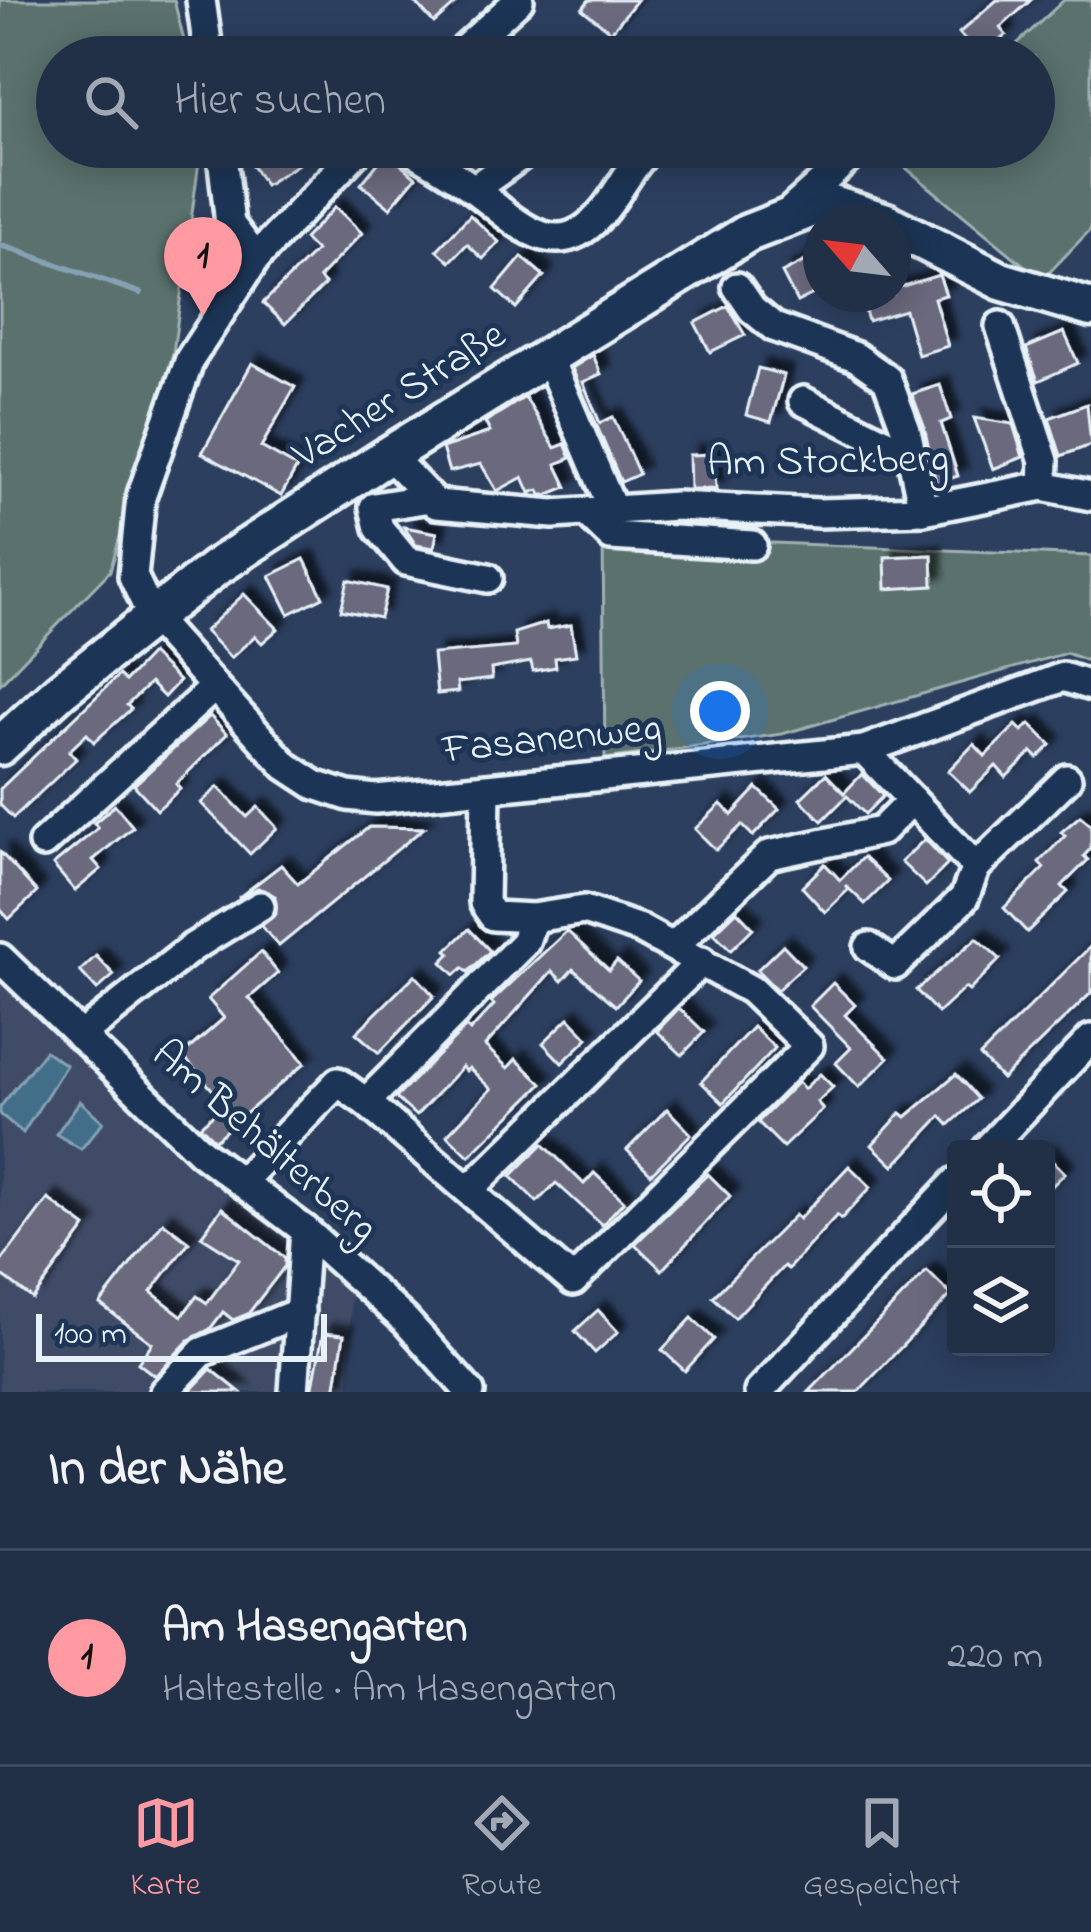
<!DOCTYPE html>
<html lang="de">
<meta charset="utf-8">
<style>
:root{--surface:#212f47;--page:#29374e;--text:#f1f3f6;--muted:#a2a9b4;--line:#3e4a60;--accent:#ff9aa2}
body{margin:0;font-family:"Indie Flower",sans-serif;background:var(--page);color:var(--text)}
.controls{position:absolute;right:36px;bottom:36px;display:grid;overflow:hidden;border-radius:12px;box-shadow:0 6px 30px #0003}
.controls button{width:108px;height:108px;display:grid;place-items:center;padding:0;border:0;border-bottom:3px solid var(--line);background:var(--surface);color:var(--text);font:60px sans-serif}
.compass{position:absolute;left:803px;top:204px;width:108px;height:108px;border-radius:50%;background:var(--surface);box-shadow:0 6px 30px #0003;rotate:298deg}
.scale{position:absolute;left:36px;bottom:30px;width:291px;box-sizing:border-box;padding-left:12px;border:6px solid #e8f1f8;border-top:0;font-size:33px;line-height:42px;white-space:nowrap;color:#e8f1f8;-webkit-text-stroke:9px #1d3557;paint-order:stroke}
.you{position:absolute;left:720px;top:711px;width:42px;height:42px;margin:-30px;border:9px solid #fff;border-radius:50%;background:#1a73e8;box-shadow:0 0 0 18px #1a73e833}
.badge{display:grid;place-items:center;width:78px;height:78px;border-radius:50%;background:var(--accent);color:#111;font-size:39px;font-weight:700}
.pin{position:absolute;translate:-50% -99px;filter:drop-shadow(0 3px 6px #0008)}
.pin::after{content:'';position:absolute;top:63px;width:42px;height:36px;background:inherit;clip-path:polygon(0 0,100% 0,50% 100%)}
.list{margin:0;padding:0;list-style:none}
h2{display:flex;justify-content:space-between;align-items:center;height:156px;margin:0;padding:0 48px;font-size:51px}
h2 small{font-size:39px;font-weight:400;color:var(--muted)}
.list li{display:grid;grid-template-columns:78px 1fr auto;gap:36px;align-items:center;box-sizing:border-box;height:216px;padding:0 48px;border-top:3px solid var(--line)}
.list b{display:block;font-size:45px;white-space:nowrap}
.list p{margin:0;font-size:39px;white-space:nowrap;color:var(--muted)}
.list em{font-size:39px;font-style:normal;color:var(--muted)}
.icon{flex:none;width:66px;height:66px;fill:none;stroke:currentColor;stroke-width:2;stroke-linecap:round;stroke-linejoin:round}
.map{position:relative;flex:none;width:1091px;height:1392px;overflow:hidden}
.search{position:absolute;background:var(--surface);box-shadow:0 6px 30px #0003;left:36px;right:36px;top:36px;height:132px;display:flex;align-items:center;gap:30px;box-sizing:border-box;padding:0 42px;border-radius:66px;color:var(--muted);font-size:45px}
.sheet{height:372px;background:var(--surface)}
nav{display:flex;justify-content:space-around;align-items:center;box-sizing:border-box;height:168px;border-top:3px solid var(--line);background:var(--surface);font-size:33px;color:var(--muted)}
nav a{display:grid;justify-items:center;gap:6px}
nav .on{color:var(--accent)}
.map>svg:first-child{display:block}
</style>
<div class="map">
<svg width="1091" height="1392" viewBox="0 0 1091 1392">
<defs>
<filter id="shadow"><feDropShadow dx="9" dy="-9" stdDeviation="3" flood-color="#0009"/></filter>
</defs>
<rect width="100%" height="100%" fill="#2c3f5f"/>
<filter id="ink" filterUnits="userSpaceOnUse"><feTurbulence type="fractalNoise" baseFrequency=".00833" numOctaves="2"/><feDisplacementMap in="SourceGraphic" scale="24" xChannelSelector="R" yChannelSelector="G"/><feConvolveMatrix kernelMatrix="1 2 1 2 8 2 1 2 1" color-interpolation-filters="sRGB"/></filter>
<g filter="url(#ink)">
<!-- built -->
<path fill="#3f4c68" d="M0,969L351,1280L349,1392H0Z"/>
<!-- green -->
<g fill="#5a716d" stroke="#a1b1b2" stroke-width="3">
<path d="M0,0H174L188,57H57V147H201L173,353L110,571L0,684Z"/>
<path d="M1064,0H1091V229L1042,280L895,159L908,147H1034V57H1003Z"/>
<path d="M603,536L1091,556V662L1066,653L782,734L605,759Z"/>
</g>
<!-- water -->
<g fill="#436e89" stroke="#85a2b5" stroke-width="3">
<path d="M45,1051L66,1065L23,1133L0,1114V1107Z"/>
<path d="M80,1101L103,1122L81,1149L56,1134Z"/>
</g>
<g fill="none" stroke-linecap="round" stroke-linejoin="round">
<!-- stream -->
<path stroke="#85a2b5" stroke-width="6" d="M0,245L140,293"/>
</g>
<!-- building -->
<g fill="#6a697d" stroke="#e8f1f8" stroke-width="3" filter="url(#shadow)">
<path d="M413,0H460L434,23Z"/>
<path d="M589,0H637L611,32L582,9Z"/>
<path d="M997,0H1031L1000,28L1006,35L980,57L959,33Z"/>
<path d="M267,147H294L303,161L265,185L248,160Z"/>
<path d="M387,152L416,177L390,208L361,184Z"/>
<path d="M335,207L362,233L319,278L325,284L285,324L263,303L316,251L304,239Z"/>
<path d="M470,215L499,242L483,259L467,244L450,262L437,250Z"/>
<path d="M821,253V290L797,302L782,273Z"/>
<path d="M522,257L544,276L516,308L495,289Z"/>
<path d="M939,275L946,295L934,298L948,346L918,355L905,310L868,321L860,294H893V289Z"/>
<path d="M728,306L745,335L710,352L695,323Z"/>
<path d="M1064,332L1078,363L1038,381L1026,348Z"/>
<path d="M593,355L601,374L583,382L600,423L613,417L639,474L621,482L572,368Z"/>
<path d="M252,363L295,387L261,447L297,467L281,496L202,453Z"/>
<path d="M758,368L784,375L771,422L746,415Z"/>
<path d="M940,385L951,419L941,423L958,476L936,483L924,426L912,394Z"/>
<path d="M525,397L555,448L565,444L571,458L556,464L567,487L547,495H541L539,490L530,493L523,477L497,491L481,464L449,472L442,448L490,432L485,422Z"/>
<path d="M1087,404L1091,445L1061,456L1049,418Z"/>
<path d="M974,418L1013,424L1023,457L993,469Z"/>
<path d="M714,454L716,489H690L689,455Z"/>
<path d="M404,527L437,533L434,548L416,545Z"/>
<path d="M932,555L933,586L886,589L885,557Z"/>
<path d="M304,559L323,597L289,614L270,576Z"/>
<path d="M348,580L387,589L380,618L341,610Z"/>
<path d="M244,594L278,629L262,643L255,636L231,658L205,631Z"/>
<path d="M546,623L547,629L571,625L576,655L555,658L556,667L533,671L531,662L491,669L492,679L457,683L458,692L437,694L433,654L516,647L514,633Z"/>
<path d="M151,654L179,681L164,697L150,683L127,705L131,709L94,742L87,734L69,751L76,759L13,818L0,805V789L119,675L125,681Z"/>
<path d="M210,716L227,734L176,784L180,789L157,810L134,785Z"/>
<path d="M1030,724L1051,745L1038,758L1032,752L1006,777L996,766L970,792L948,771L974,744L985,756L1016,725L1022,731Z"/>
<path d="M826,774L844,793L862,774L883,796L865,814L847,796L822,821L800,799Z"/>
<path d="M218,787L247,817L258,807L277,828L250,854L201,803Z"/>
<path d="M757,788L779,809L753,836L742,825L716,850L695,829L721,804L732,815Z"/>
<path d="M115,805L133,827L93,860L101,869L75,891L53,865L98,828L94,823Z"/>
<path d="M1080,816L1091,825V848L1084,856L1088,860L1062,886L1068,892L1027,932L1004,908L1044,868L1039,862L1065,836L1061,832Z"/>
<path d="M369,827L424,828L279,946L261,926L276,914L275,896L258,888L238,898L281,865L298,884Z"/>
<path d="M925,839L948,864L926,886L901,862Z"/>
<path d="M0,852L37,892L9,919L0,909Z"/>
<path d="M863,857L888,881L865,904L845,885L849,889L825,912L802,887L825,864L840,880Z"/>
<path d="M737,911L753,928L731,950L714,933Z"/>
<path d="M469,929L490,951L468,972L463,968L455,975L442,962L450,954L447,950Z"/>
<path d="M567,931L609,970L617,961L639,981L616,1006L573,969L562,981L552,971L485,1046L508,1068L516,1059L542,1084L469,1156L447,1135L491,1089L469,1068L466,1071L462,1067L416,1116L396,1098L466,1027L470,1031L494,1005L491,1002Z"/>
<path d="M977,938L1000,959L969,991L965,988L938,1013L916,990Z"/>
<path d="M783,945L803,966L777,990L757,970Z"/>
<path d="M1091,946V993L1002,1079L980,1056Z"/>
<path d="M261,952L278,973L249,998L305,1063L215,1140L200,1126L225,1104L182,1055L224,1018L208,999Z"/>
<path d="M96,956L114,975L97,990L80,971Z"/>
<path d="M415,975L434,996L379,1053L356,1033Z"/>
<path d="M833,983L855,1005L845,1015L888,1058L859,1087L836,1063L851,1048L810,1006Z"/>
<path d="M679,1008L704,1032L682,1055L657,1031Z"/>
<path d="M569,1018L588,1038L562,1063L543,1043Z"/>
<path d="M753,1027L775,1048L723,1103L701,1082Z"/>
<path d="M820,1074L833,1087L817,1102L823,1109L783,1147L758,1122L798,1082L804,1089Z"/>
<path d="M956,1074L978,1099L949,1125L941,1116L894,1166L872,1145L901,1113L906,1117Z"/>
<path d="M667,1109L691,1134L651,1174L627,1150Z"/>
<path d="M543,1144L584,1184L594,1173L624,1201L602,1225L556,1183L537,1202L511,1176Z"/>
<path d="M1046,1154L1065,1173L1046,1192Z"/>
<path d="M849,1166L871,1187L841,1219L837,1215L788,1269L784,1266L735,1318L713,1297L795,1215L799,1219Z"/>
<path d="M708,1174L730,1196L662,1270L635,1244Z"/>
<path d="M48,1199L86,1227L33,1299L0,1274V1263Z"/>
<path d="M222,1208L285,1258V1266L248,1314L233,1320L223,1312L210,1329L189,1340L155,1376L138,1363L152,1343L100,1304L163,1222L189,1242L151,1292L182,1316L197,1296L207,1303L239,1260L201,1236Z"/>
<path d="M927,1271L951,1295L858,1392H809Z"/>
<path d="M598,1310L618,1332L595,1353L575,1331Z"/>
<path d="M692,1318L714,1339L685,1371L662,1350Z"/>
<path d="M323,1333L344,1335L335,1392H312Z"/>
<path d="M211,1369L240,1392H189Z"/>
</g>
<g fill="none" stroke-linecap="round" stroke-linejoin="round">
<!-- minor casing -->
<g stroke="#e8f1f8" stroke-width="36">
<g id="minor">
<path d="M201,0L209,57"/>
<path d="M456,57L519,0"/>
<path d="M221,147L230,224L256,258"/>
<path d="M361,147L256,258L190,359L141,497L133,576L152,617L286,766L315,785L348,796L376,799L864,750L1063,677L1091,686"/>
<path d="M408,147C430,161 452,173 472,188C512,217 553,268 600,215C619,194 629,167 651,147"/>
<path d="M474,189L533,147"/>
<path d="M790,211L861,147"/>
<path d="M737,287L752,309L774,327L856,357L887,379L906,430L923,510"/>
<path d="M1000,326L1044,461L1043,486"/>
<path d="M548,357L613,510"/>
<path d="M803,401L912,456"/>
<path d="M389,455L436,504L553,514L676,506L819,513L923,510L1043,486L1091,496"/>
<path d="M430,498L374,507L379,528L406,561L488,578"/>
<path d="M586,512L611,536L752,545"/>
<path d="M864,750L976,867"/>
<path d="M43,843L212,689"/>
<path d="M674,946L769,855L881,831L912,800"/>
<path d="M869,947L895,965L964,898L976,867L1067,779"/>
<path d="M0,958L201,1152L305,1230L405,1320L470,1392"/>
<path d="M80,1036L193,947L260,906"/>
<path d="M366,1102L525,942L533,918"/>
<path d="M987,1149L1091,1039"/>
<path d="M241,1182L338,1082L366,1102L573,1281L809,1046L751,990L640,929L584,910L533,918L493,916L484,903L486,789"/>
<path d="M469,1190L702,961"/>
<path d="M164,1392L202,1352L300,1312"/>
<path d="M294,1392L305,1230"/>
<path d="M759,1392L956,1182"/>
</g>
</g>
<!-- major casing -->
<g stroke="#e8f1f8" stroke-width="45">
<g id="major">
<path d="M893,226L1001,281L1091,308"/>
<path d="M0,746L60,691L215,568L389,455L748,233L826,203L886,222"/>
</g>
</g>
<!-- minor -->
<use href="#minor" stroke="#1d3557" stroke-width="27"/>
<!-- major -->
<use href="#major" stroke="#1d3557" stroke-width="36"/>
</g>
</g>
<g text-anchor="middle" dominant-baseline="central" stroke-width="10" stroke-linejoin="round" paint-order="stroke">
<!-- street labels -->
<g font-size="42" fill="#e8f1f8" stroke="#1d3557">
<text transform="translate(400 396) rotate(-32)">Vacher Straße</text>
<text transform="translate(828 462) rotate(-1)">Am Stockberg</text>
<text transform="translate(552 740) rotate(-6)">Fasanenweg</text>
<text transform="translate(264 1142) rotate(41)">Am Behälterberg</text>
</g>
</g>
</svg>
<div class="controls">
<button><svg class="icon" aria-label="locate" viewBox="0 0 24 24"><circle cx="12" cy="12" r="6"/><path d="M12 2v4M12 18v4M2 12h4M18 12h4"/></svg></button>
<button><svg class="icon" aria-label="layers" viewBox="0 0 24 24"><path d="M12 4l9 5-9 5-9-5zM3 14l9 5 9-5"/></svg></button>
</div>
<svg class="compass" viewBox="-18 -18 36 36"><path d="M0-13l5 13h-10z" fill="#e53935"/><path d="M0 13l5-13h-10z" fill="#a2a9b4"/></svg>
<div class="scale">100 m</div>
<div class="you"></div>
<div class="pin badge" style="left:203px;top:316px">1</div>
<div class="search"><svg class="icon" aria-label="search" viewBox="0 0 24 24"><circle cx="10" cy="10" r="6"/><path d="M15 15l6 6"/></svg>Hier suchen</div>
</div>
<section class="sheet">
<h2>In der Nähe<small></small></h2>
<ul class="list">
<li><span class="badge">1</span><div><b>Am Hasengarten</b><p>Haltestelle · Am Hasengarten</p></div><em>220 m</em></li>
</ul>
</section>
<nav>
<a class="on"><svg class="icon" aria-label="map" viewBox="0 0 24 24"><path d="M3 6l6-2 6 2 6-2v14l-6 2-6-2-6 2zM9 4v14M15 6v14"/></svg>Karte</a>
<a><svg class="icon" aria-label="directions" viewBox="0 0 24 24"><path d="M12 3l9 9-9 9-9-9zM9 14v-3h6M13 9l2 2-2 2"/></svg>Route</a>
<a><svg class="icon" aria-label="saved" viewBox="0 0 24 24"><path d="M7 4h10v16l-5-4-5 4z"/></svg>Gespeichert</a>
</nav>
